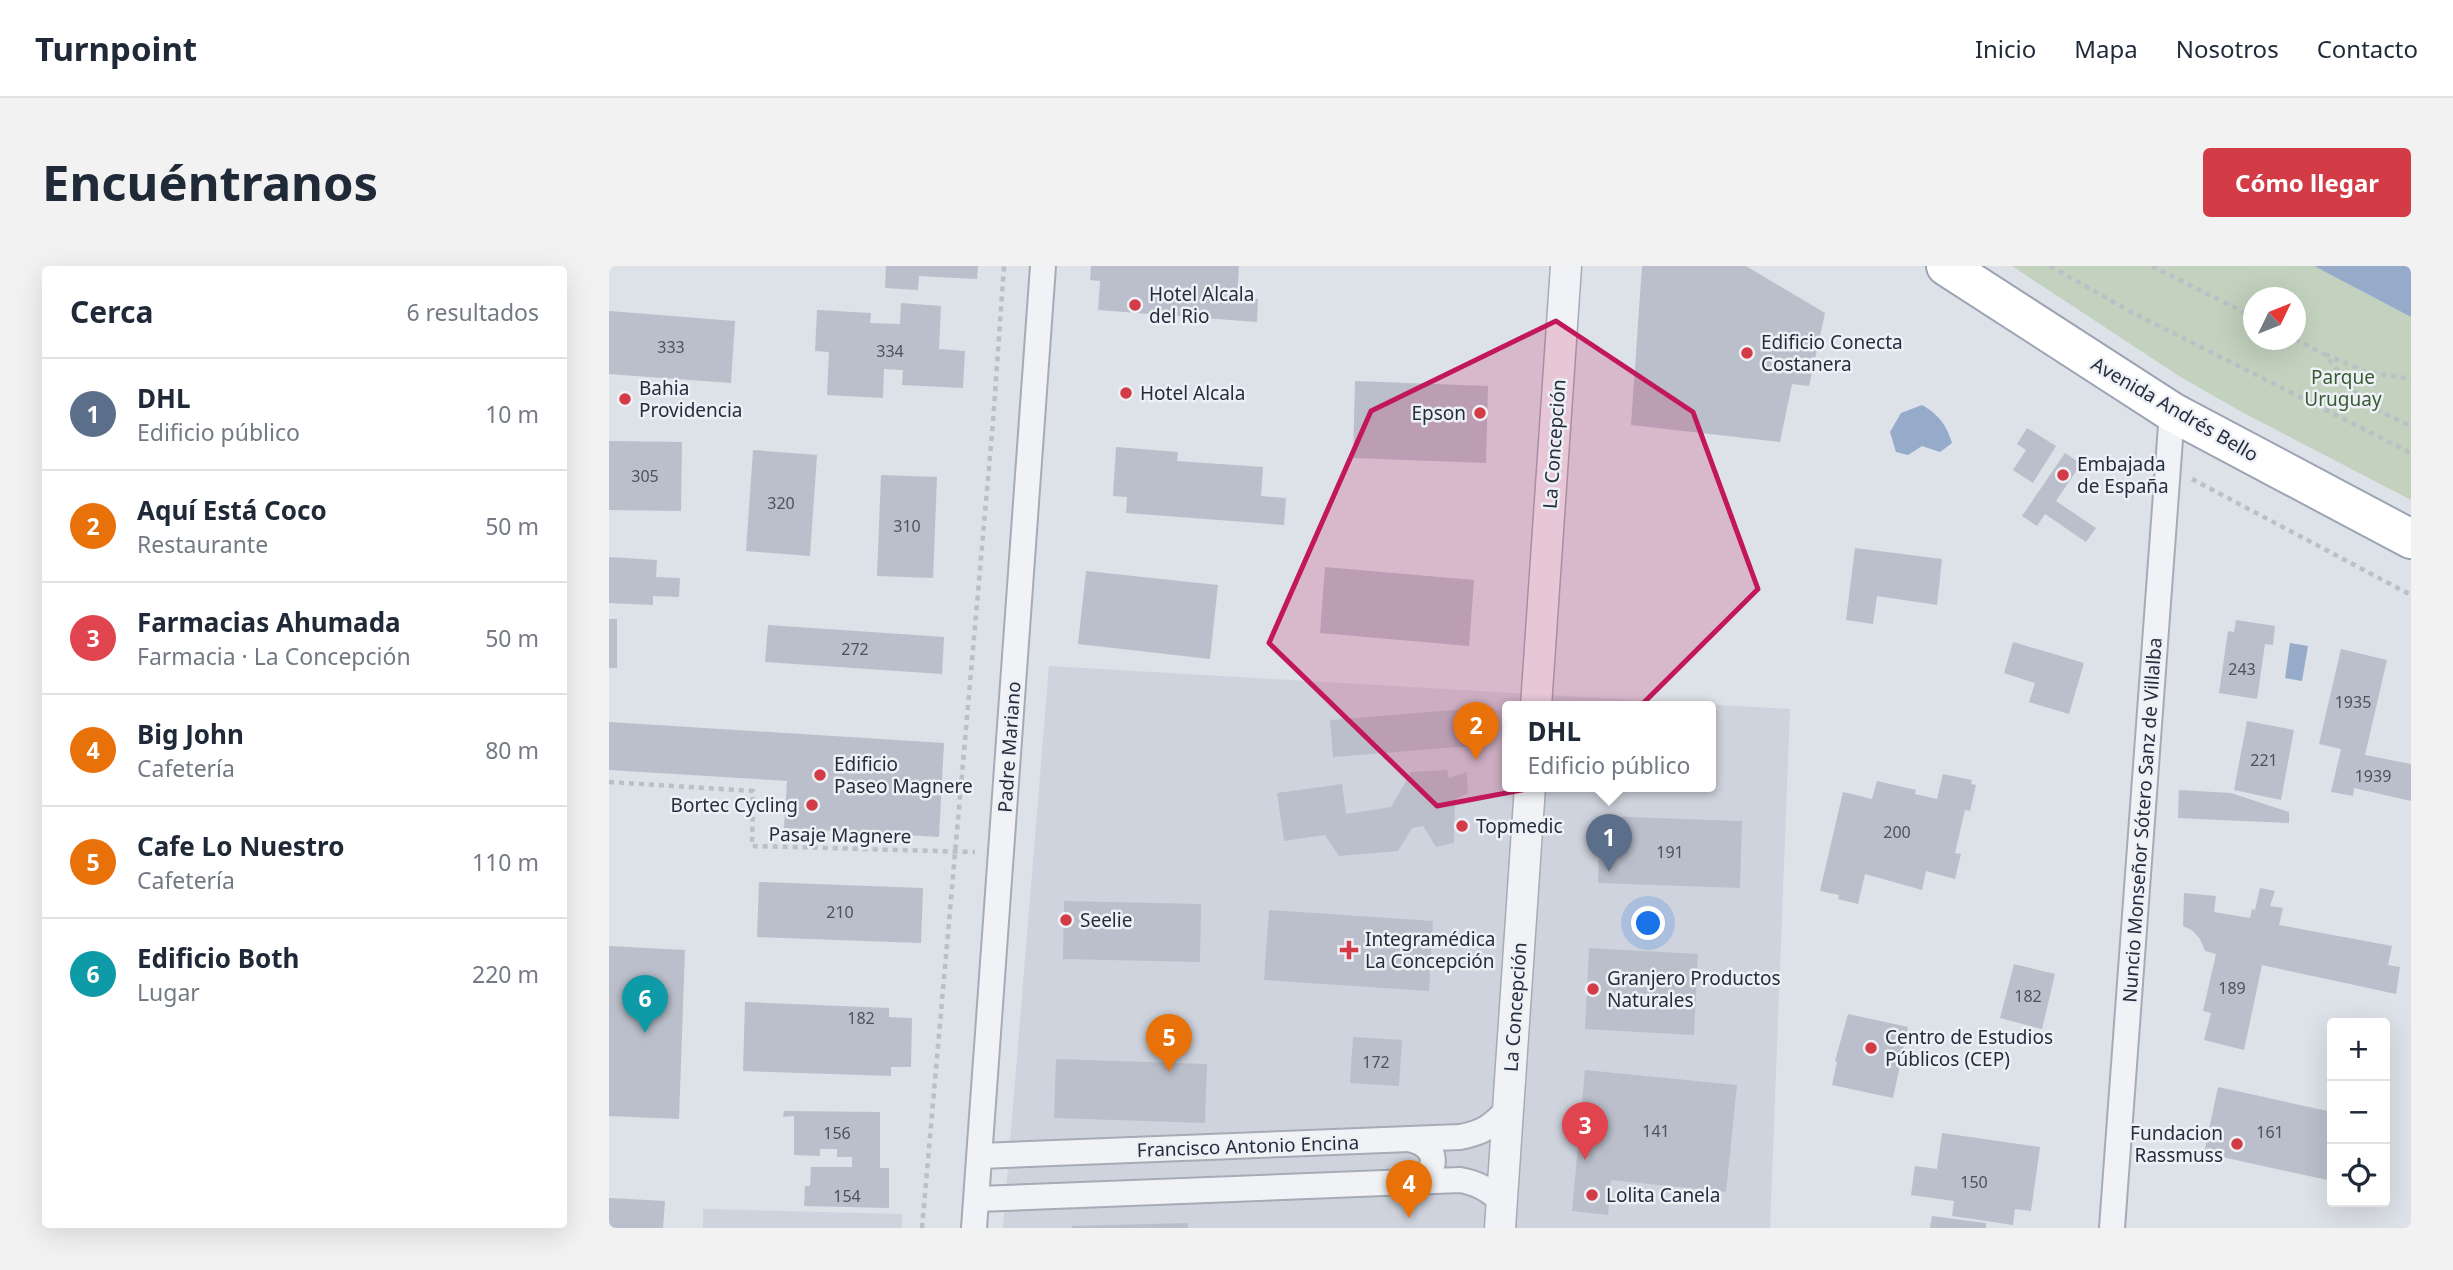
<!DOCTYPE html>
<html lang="es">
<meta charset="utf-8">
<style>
:root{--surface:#fff;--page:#f2f2f3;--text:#1f2937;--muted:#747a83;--line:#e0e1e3;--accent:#d33c46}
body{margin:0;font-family:"Noto Sans",sans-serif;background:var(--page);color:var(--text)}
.controls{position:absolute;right:21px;bottom:21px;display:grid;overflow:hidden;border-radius:7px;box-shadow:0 7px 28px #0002}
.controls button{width:63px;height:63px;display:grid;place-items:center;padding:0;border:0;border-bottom:2px solid var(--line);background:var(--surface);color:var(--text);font:35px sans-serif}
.compass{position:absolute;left:1634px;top:21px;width:63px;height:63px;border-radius:50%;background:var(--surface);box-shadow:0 7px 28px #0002;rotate:47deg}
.you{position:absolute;left:1040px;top:658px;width:24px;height:24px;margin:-18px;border:5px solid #fff;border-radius:50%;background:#1a73e8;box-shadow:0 0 0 10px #1a73e833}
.badge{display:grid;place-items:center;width:46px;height:46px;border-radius:50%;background:var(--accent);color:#fff;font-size:23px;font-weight:700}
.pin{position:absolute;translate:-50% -58px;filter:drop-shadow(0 2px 4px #0008)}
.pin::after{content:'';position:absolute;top:37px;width:24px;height:21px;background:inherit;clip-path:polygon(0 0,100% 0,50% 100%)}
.popup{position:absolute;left:893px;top:435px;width:214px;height:91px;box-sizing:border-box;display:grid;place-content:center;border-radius:7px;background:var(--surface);filter:drop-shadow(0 2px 5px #0005);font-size:23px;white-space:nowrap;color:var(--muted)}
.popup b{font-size:26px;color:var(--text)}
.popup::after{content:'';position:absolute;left:50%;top:100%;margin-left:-14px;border:14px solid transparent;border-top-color:var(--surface)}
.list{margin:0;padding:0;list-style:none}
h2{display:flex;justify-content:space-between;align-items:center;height:91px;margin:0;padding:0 28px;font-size:30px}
h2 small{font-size:23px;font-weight:400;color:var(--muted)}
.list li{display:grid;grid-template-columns:46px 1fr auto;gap:21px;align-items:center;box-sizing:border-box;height:112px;padding:0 28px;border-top:2px solid var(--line)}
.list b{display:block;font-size:26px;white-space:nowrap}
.list p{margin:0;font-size:23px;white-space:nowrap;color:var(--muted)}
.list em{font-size:23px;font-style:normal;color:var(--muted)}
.icon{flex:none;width:38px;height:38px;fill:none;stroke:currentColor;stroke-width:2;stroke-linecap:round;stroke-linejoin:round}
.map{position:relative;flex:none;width:1802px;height:962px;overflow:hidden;border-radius:7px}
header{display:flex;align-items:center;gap:42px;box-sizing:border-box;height:98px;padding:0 35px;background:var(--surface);border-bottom:2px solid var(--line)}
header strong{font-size:33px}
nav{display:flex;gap:38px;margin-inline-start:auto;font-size:24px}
.intro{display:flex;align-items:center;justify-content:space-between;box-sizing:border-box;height:168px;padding:0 42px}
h1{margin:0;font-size:49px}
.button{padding:18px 32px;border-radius:7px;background:var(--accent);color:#fff;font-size:24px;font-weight:700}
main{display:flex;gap:42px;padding:0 42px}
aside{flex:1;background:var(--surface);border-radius:7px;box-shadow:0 7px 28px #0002}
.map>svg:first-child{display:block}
</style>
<header>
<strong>Turnpoint</strong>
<nav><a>Inicio</a><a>Mapa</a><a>Nosotros</a><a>Contacto</a></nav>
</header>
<div class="intro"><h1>Encuéntranos</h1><a class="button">Cómo llegar</a></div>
<main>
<aside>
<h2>Cerca<small>6 resultados</small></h2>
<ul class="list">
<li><span class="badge" style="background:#5c6f8a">1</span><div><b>DHL</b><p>Edificio público</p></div><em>10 m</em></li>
<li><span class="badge" style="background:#e8710a">2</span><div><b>Aquí Está Coco</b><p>Restaurante</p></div><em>50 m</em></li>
<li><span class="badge" style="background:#e0444e">3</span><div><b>Farmacias Ahumada</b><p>Farmacia · La Concepción</p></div><em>50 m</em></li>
<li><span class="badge" style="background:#e8710a">4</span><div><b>Big John</b><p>Cafetería</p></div><em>80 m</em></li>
<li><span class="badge" style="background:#e8710a">5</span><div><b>Cafe Lo Nuestro</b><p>Cafetería</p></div><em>110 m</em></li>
<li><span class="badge" style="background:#0f9aa8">6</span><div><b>Edificio Both</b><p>Lugar</p></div><em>220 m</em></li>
</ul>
</aside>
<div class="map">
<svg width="1802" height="962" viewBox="0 0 1802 962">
<rect width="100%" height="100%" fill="#dde1e8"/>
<!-- built -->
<g fill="#cfd3dd" fill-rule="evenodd">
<path d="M440,400L1181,443L1161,962H394ZM898,440H1102V520H898Z"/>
<path d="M94,943L293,948V962H94Z"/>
</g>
<!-- green -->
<path fill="#c2d2be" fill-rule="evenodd" d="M1403,0H1705L1802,51V234L1631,145L1570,110ZM1644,32H1686V74H1644Z"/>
<!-- water -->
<g fill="#96abca">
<path d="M1705,0H1802V51Z"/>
<path d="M1313,139C1330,149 1337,158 1343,177L1331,186L1313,180L1299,189L1287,186L1281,166L1292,147Z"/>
<path d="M1681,377L1699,380L1693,415L1676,412Z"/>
</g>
<!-- building -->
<g fill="#babfcb">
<path d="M277,0H369L368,13L310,10L309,24L276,22Z"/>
<path d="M482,0H630L628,32L649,33L648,56L489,44L491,15L481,14Z"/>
<path d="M1033,0H1137L1216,47L1200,120L1183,118L1171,176L1022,159Z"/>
<path d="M292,37L332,40L330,83L356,85L354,122L293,119L294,104L275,103L274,132L218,129L220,86L206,85L208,44L262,47L261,57L291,58Z"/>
<path d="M0,45L126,55L122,117L0,108Z"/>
<path d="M746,115L879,120L877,197L744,192Z"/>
<path d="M1418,162L1447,180L1424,217L1404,204L1417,184L1408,178Z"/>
<path d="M0,175L73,176L72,245L0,244Z"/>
<path d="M507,181L569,186L568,195L654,201L652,230L677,232L675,259L517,247L518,231L504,230Z"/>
<path d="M144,184L208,189L201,290L137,285Z"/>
<path d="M1456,187L1472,198L1447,235L1487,262L1477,276L1436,248L1428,260L1413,250Z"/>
<path d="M272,209L328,211L324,312L268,310Z"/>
<path d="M1246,282L1333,293L1328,339L1268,330L1264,358L1237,354Z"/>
<path d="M0,291L48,294L47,311L71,312L70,331L44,330V339L0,337Z"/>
<path d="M716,301L865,314L860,380L711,367Z"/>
<path d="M477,305L609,319L601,393L469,378Z"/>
<rect x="0" y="353" width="8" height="49"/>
<path d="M1627,354L1666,360L1664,379L1656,378L1648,433L1610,427L1619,365L1625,366Z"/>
<path d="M159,359L335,371L333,408L156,396Z"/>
<path d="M1404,376L1475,397L1460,448L1420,436L1426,417L1395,407Z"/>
<path d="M1732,383L1778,394L1756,489L1802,498V535L1745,522L1744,530L1722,526L1732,483L1710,478Z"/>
<path d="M858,443L861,480L724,491L721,454Z"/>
<path d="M1638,455L1685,464L1672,534L1625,524Z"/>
<path d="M0,456L335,477L330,571L175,562L178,515L0,504Z"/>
<path d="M838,504L840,512L858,506L859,527L846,533L845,577L827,581L814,560L803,562L789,585L730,590L716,569L675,575L668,527L733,518L737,548L782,541L802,506Z"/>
<path d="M1334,508L1363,514L1362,518L1367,519L1361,545L1356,544L1346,587L1352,588L1346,613L1317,605L1313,624L1256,608L1249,638L1229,633L1230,629L1211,625L1234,526L1263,533L1268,515L1307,524L1306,528L1328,533Z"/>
<path d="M1570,524L1622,527L1680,546V557L1569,552Z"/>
<path d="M991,550L1133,555L1131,622L989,617Z"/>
<path d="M150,616L314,622L312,677L148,671Z"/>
<path d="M1651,622L1666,625L1661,640L1674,642L1670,659L1783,680L1779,699L1791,701L1787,728L1653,699L1635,784L1595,774L1602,747L1594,745L1607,688L1596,685L1591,673L1584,665L1574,660L1575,627L1607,630L1605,646L1641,652L1643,643L1646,644Z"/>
<path d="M455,635L592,638L591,696L454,693Z"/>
<path d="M660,644L824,655L820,725L655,714Z"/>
<path d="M0,680L76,684L70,853L0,850Z"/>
<path d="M980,682L1089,688L1085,769L976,763Z"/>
<path d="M1405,698L1446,708L1433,763L1391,752Z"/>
<path d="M136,736L280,742V751L303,752L302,801H282V810L134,805Z"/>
<path d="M1239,748L1299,761L1284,832L1223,819L1228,796L1226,795Z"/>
<path d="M744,771L793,774L790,820L741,817Z"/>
<path d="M447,793L598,798L596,857L445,852Z"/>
<path d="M976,804L1128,819L1117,926L1002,914L999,949L963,945Z"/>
<path d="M1609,821L1723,846V915L1595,887Z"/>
<path d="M175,845L271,846V902H280V942L195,940L196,920H201L202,901H243V891H228V883H211V890L185,889V850L174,851Z"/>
<path d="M1333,867L1431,881L1422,945L1406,943L1404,959L1343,950L1345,935L1302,929L1306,900L1328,903Z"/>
<path d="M0,932L56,935L54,962H0Z"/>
<path d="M1323,950L1377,957V962H1321Z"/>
<path d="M579,957V962H463V960Z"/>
</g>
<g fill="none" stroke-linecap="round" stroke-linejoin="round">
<!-- minor casing -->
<g stroke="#a6abb5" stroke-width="28">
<g id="minor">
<path d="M803,874C830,881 831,906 805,915"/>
<path d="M371,890L851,871C873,867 884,860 898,844"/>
<path d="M368,933L851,914C868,917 879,923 892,935"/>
<path d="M365,962L434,0"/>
<path d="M1503,962L1563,146"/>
</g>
</g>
<!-- tertiary casing -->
<g stroke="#a6abb5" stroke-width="33">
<g id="tertiary">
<path d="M927,440L957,0"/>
<path d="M891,962L921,520"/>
</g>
</g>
<!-- primary casing -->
<g stroke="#9ca4b4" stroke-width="42">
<path id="primary" d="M1337,0L1563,146L1802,273"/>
</g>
<!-- path -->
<g stroke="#bbbfc6" stroke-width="4.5" stroke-dasharray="5 5" stroke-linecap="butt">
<path d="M1441,0L1522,46L1802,187"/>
<path d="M1543,0L1644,51"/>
<path d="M1686,73L1715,88L1757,139L1802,160"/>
<path d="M1716,88L1754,105L1802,113"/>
<path d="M1583,213L1802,329"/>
<path d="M0,516L144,525L143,580L366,586"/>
<path d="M313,962L384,156L395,0"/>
</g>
<!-- minor -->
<use href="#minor" stroke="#f0f2f6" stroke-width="24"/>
<!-- tertiary -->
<use href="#tertiary" stroke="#f0f2f6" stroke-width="30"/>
<!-- primary -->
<use href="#primary" stroke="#fff" stroke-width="38"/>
</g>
<!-- marked area -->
<path fill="#c2185b" fill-opacity="0.2" stroke="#c2185b" stroke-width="5" stroke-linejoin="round" d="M947,55L1084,146L1149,323L955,516L828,540L660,377L762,145Z"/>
<!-- markers -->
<g fill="#d33c46" stroke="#edf0f5" stroke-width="2.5">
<circle cx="526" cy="39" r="7"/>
<circle cx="1138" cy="87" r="7"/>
<circle cx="517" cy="127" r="7"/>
<circle cx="16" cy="133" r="7"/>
<circle cx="871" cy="147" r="7"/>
<circle cx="1454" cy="209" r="7"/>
<circle cx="211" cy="509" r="7"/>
<circle cx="203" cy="539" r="7"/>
<circle cx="853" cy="560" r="7"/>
<circle cx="457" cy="654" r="7"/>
<path d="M736.5 673.5h7v7h7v7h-7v7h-7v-7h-7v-7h7z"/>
<circle cx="984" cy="723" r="7"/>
<circle cx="1262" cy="782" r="7"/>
<circle cx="1628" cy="878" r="7"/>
<circle cx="983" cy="929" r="7"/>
</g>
<g text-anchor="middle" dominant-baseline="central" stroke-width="5" stroke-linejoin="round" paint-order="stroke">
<!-- number labels -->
<g font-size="16" fill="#4b5262">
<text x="62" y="81">333</text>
<text x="281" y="85">334</text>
<text x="36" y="210">305</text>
<text x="172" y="237">320</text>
<text x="298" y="260">310</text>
<text x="246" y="383">272</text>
<text x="1633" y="403">243</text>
<text x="1744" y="436">1935</text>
<text x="1655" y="494">221</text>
<text x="1764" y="510">1939</text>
<text x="1288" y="566">200</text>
<text x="1061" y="586">191</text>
<text x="231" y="646">210</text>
<text x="1623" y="722">189</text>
<text x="1419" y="730">182</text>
<text x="252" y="752">182</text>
<text x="767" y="796">172</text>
<text x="1047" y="865">141</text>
<text x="1661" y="866">161</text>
<text x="228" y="867">156</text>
<text x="1365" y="916">150</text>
<text x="238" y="930">154</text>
</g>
<!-- poi labels -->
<g font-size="19" fill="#262d3f" stroke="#edf0f5" text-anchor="start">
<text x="540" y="28">Hotel Alcala<tspan x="540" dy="22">del Rio</tspan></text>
<text x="1152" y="76">Edificio Conecta<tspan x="1152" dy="22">Costanera</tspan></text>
<text x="30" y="122">Bahia<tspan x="30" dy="22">Providencia</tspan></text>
<text x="531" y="127">Hotel Alcala</text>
<text x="857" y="147" text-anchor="end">Epson</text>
<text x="1468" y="198">Embajada<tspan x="1468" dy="22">de España</tspan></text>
<text x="225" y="498">Edificio<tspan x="225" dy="22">Paseo Magnere</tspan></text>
<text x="189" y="539" text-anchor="end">Bortec Cycling</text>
<text x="867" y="560">Topmedic</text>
<text x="471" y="654">Seelie</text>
<text x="756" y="673">Integramédica<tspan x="756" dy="22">La Concepción</tspan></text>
<text x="998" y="712">Granjero Productos<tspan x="998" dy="22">Naturales</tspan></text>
<text x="1276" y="771">Centro de Estudios<tspan x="1276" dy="22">Públicos (CEP)</tspan></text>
<text x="1614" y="867" text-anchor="end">Fundacion<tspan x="1614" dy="22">Rassmuss</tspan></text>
<text x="997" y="929">Lolita Canela</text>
</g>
<!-- park labels -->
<g font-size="19" fill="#375b33" stroke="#edf0f5">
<text x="1734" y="111">Parque<tspan x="1734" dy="22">Uruguay</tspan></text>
</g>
<!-- street labels -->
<g font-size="19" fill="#262d3f" stroke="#edf0f5">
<text transform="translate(1566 143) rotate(30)">Avenida Andrés Bello</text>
<text transform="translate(945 178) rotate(-86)">La Concepción</text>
<text transform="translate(400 481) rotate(-86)">Padre Mariano</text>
<text transform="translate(1533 554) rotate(-86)">Nuncio Monseñor Sótero Sanz de Villalba</text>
<text transform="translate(231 569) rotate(1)">Pasaje Magnere</text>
<text transform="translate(906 741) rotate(-86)">La Concepción</text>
<text transform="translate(639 880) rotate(-2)">Francisco Antonio Encina</text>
</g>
</g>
</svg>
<div class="controls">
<button>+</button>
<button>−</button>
<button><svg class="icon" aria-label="locate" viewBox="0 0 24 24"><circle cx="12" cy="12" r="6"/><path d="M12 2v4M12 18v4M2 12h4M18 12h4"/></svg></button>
</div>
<svg class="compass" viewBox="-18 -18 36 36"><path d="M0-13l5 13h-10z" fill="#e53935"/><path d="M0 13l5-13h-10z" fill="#747a83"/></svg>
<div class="you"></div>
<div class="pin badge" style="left:1000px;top:606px;background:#5c6f8a">1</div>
<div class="popup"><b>DHL</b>Edificio público</div>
<div class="pin badge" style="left:867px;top:494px;background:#e8710a">2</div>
<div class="pin badge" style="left:976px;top:894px;background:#e0444e">3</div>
<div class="pin badge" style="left:800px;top:952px;background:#e8710a">4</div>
<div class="pin badge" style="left:560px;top:806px;background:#e8710a">5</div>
<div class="pin badge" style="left:36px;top:767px;background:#0f9aa8">6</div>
</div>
</main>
